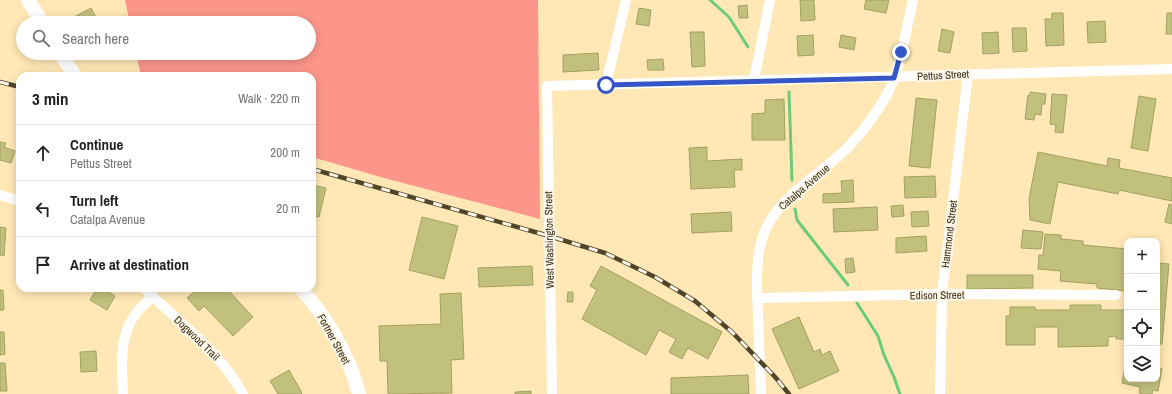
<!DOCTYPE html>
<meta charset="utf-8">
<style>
:root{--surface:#fff;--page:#f6f6f6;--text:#222;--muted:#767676;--line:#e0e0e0}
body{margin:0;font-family:"Archivo Narrow",sans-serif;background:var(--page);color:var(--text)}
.controls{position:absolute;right:12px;bottom:12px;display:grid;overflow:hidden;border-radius:8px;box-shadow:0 2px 10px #0003}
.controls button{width:36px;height:36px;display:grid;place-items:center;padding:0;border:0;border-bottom:1px solid var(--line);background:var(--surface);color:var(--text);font:20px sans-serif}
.stop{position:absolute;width:12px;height:12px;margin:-9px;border:3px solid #3456c7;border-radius:50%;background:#fff}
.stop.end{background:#3456c7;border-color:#fff;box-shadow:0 1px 4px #0008}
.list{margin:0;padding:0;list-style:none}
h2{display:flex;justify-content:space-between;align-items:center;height:52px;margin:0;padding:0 16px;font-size:17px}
h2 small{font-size:13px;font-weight:400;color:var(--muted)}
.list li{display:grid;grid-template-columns:26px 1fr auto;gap:12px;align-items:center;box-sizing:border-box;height:56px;padding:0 16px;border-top:1px solid var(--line)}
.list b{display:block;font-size:15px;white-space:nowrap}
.list p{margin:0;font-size:13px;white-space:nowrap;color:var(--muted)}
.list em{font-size:13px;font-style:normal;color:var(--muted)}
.icon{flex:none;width:22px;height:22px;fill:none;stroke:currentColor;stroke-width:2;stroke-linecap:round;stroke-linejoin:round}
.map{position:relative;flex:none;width:1172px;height:394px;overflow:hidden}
.search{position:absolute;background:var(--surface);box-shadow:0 2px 10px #0003;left:16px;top:16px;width:300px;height:44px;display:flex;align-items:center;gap:10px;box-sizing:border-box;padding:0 14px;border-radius:22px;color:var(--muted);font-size:15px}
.panel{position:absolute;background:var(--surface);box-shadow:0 2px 10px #0003;left:16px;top:72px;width:300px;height:220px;border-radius:12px}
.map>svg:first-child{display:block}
</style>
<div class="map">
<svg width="1172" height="394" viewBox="0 0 1172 394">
<rect width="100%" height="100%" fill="#ffe8b5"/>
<!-- green -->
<path fill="#fc968b" d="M125,0H538L540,219L384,178L312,157V76H141L136,53H309V23H130Z"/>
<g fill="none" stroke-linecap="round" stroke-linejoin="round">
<!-- stream -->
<g stroke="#6bcb78" stroke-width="3">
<path d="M710,0L729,17L748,47"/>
<path d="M789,92L792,180"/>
<path d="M795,209L797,220L848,285"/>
<path d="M857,303L878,336L884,355L894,377L900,394"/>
</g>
</g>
<!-- building -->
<g fill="#c2c07d" stroke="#a3a160">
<path d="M800,0H814L815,20L801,21Z"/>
<path d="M866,0H889L886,13L864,9Z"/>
<path d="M747,5L748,18H739L738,6Z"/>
<path d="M91,8L99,23H63Z"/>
<path d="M639,8L651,10L649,26L636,24Z"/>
<path d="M1052,13H1063L1064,45L1046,46L1045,19H1052Z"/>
<path d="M1167,13H1172V34H1166Z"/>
<path d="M1105,21L1106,42L1088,43L1087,22Z"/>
<path d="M1012,28H1026L1027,51L1013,52Z"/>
<path d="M942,29L954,32L950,53L938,51Z"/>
<path d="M690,32H704L705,66L692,67Z"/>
<path d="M998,32L999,53L983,54L982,33Z"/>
<path d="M813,35L814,55L798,56L797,36Z"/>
<path d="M841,35L856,38L854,50L839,47Z"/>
<path d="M598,53L599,70L563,72V55Z"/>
<path d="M663,59L664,70H648L647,60Z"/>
<path d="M1030,92L1046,94L1045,104H1042L1041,115L1035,114L1034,120L1025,119L1028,95L1030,96Z"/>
<path d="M1052,94L1067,95L1063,133L1055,132L1056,125L1050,124Z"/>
<path d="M1139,96L1156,99L1148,151L1131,148Z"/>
<path d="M916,98L937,100L930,168L909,166Z"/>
<path d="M784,99L785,140H752V114L765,113V100Z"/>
<path d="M0,142L6,143L4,147L15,151L11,163L0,160Z"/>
<path d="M707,147V161L742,159V170H734L735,187L691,189L689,148Z"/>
<path d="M1038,152L1107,166L1108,158L1120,160L1119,168L1172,178V201L1119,190L1118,194L1058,182L1050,224L1030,220L1029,199Z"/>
<path d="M935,176L936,197L905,198L904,177Z"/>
<path d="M853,180L854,202L823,203V194L842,193L841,181Z"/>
<path d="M312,185L326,188L319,217L312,216Z"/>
<path d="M1169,204L1172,205V224L1165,222Z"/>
<path d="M903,205L904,216L892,217L891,206Z"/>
<path d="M877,207L878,230L834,232L833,209Z"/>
<path d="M928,211L929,226L912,227L911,212Z"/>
<path d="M731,212L732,231L692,233L691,214Z"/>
<path d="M422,217L458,226L444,279L409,270Z"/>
<path d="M0,227L6,228L4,256L0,255Z"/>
<path d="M1023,230L1043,232L1041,249L1021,248Z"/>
<path d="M1045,234L1061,235V239L1083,241V245L1127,249V291L1097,288V284L1060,281L1061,271L1038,269L1039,255H1043Z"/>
<path d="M926,236L927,251L896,253V238Z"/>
<path d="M853,258L855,272L846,273L845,259Z"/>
<path d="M1157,263L1169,264L1162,344H1157Z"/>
<path d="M532,266L533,285L479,287L478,268Z"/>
<path d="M601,266L722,332L708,359L688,348L682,359L669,352L676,339L659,330L646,355L582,319L597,290L590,286Z"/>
<path d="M967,275H1033V288L967,289Z"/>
<path d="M97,288H101L115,296L107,310L90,300Z"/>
<path d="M198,288H226L253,317L233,336L204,306L199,311L187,298Z"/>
<path d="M0,290H3L4,310H0Z"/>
<path d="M568,292H573V302H567Z"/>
<path d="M461,293L464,359L451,360L452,393L388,394L387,361H380L379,326L441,324L440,294Z"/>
<path d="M1070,305H1101V310H1127V339H1116V336L1108,337V346L1058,347V327H1035V345H1006V316H1010V307H1035V310H1070Z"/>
<path d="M799,317L814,352L820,349L822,355L830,351L839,371L799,389L772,329Z"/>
<path d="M0,332H4L5,354L0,355Z"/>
<path d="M96,351L97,371L81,372L80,352Z"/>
<path d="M1126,362H1127V379H1157V362L1158,363L1157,368L1162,369L1158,391L1153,390L1152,394H1144L1139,393L1140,387L1122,383Z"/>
<path d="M0,363H5L7,391H0Z"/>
<path d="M289,370L302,393L301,394H278L270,381Z"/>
<path d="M748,375L749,394H671V378Z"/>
<path d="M531,391V394H515V392Z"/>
</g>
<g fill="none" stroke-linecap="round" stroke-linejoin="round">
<!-- street -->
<g stroke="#fff" stroke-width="10">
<path d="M754,80L770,0"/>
<path d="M606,85L626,0"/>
<path d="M0,195L20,201"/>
<path d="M144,288C178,322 220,351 243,394"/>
<path d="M757,298L942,294L1116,295"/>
<path d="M123,394C122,366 118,336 137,312C141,307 147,302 152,297"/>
<path d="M552,394L547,86L1172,69"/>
<path d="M761,394C760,368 759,341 758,315C757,291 755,263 762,239C775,196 821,176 850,145C866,128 887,99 895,77C903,52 907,25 913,0"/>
<path d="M940,394L942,294L968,74"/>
</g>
<!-- secondary -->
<g stroke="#fff" stroke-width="14">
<path d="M28,0L42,23"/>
<path d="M60,53L75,76"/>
<path d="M300,288C327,317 349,355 359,394"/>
</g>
<!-- rail casing -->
<g stroke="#514528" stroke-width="4.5">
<g id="rail">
<path d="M0,82L20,87"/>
<path d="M312,169L549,236L605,253L655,277L695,301L732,332L776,378L789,394"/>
</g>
</g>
<!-- rail -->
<use href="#rail" stroke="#fcf7ea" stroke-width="3" stroke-dasharray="9" stroke-linecap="butt"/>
</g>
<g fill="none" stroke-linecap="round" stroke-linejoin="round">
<!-- route -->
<path stroke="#3456c7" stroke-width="5" d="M606,85L894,78L901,52"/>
</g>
<g text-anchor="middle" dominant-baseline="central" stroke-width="4" stroke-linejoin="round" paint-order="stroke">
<!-- street labels -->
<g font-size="11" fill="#3b3016" stroke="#fcf7ea">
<text transform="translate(943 75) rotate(-3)">Pettus Street</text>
<text transform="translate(804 187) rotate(-41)">Catalpa Avenue</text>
<text transform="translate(949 234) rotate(-83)">Hammond Street</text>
<text transform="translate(549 240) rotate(-91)">West Washington Street</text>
<text transform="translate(937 295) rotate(-1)">Edison Street</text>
<text transform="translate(197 338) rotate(44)">Dogwood Trail</text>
<text transform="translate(334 339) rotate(61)">Fortner Street</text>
</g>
</g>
</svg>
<div class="controls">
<button>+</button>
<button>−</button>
<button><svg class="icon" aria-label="locate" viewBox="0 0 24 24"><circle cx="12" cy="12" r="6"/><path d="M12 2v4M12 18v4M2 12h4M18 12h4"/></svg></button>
<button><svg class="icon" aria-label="layers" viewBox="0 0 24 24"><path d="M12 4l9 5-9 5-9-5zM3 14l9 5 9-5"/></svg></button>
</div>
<div class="stop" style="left:606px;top:85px"></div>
<div class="stop end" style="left:901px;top:52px"></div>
<div class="search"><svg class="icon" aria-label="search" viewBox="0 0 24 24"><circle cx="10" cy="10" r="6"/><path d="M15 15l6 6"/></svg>Search here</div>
<section class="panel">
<h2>3 min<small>Walk · 220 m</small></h2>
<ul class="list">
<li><svg class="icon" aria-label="ahead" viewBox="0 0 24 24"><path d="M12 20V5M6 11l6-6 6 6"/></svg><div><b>Continue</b><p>Pettus Street</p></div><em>200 m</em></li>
<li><svg class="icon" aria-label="left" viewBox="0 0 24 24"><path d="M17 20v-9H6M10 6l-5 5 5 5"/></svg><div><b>Turn left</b><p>Catalpa Avenue</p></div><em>20 m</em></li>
<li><svg class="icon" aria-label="arrive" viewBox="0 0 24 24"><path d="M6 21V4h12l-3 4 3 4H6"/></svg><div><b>Arrive at destination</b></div></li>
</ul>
</section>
</div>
